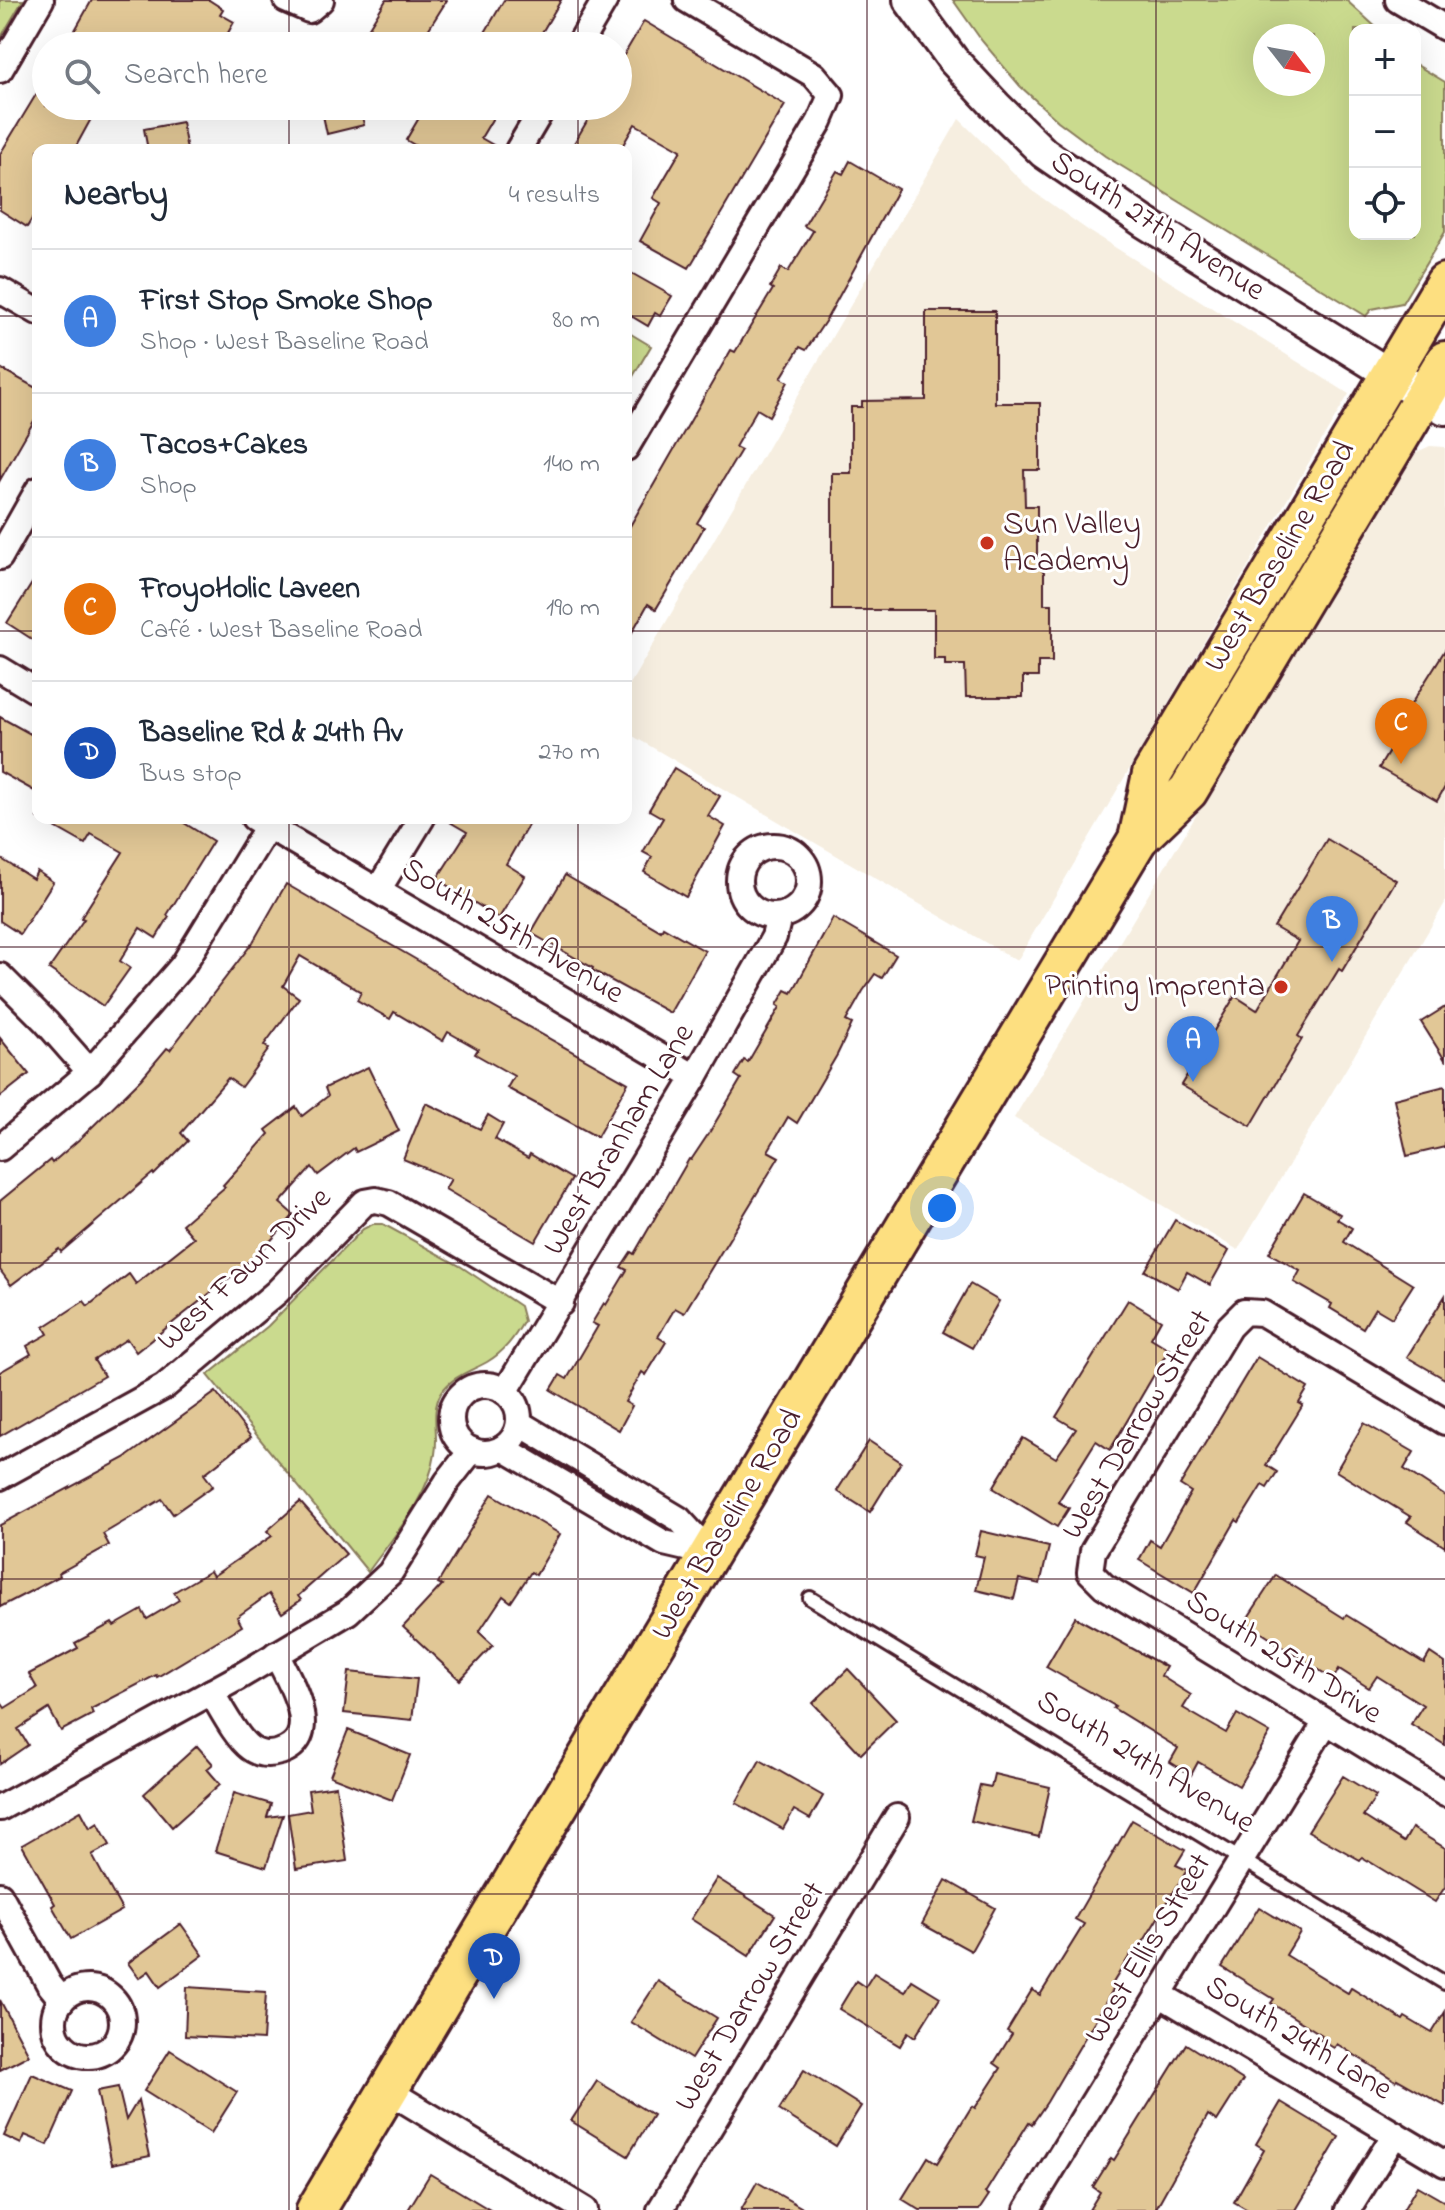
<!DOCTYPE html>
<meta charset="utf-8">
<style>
:root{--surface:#fff;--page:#f6f6f7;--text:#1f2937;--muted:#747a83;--line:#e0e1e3;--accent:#0b8043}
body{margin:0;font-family:"Indie Flower",sans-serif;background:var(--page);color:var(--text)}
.controls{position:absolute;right:24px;top:24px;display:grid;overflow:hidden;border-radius:16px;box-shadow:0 8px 32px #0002}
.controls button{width:72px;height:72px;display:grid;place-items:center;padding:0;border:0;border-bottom:2px solid var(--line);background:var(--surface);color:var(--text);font:40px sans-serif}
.compass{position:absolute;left:1253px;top:24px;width:72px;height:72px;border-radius:50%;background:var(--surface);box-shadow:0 8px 32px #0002;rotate:121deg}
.you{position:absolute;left:942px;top:1208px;width:28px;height:28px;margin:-20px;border:6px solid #fff;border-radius:50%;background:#1a73e8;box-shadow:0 0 0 12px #1a73e833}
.badge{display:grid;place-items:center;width:52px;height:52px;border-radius:50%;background:var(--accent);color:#fff;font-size:26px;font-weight:700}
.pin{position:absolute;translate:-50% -66px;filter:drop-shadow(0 2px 4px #0008)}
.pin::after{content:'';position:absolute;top:42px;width:28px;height:24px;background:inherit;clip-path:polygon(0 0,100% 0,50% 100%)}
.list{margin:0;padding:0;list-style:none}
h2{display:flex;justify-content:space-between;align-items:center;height:104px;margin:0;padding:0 32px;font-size:34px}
h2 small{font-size:26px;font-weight:400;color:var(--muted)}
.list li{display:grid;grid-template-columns:52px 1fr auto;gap:24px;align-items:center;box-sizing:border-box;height:144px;padding:0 32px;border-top:2px solid var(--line)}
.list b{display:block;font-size:30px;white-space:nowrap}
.list p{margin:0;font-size:26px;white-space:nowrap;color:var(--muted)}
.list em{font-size:26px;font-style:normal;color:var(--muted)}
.icon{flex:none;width:44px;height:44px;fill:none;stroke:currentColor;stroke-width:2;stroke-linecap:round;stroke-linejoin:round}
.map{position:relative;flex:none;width:1445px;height:2210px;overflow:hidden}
.search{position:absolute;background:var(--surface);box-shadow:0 8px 32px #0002;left:32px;top:32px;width:600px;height:88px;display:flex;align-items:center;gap:20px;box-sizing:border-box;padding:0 28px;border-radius:44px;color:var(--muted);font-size:30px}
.panel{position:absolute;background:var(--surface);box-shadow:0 8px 32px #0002;left:32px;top:144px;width:600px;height:680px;border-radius:16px}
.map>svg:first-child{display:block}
</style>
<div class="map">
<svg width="1445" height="2210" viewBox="0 0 1445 2210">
<rect width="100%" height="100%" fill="#fff"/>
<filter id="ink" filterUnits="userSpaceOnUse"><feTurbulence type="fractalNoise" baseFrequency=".0125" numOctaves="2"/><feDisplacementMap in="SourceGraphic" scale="16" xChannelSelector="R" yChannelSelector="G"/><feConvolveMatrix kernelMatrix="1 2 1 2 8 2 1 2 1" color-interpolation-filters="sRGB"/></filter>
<g filter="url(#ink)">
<!-- built -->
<g fill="#f6eee0">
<path d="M959,119L1031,190L1089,231L1349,394L1017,961L626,732V691Z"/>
<path d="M1430,446L1445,447V903L1238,1250L1014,1118L1410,460L1417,452Z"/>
</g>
<!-- green -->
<g fill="#cada8e" stroke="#8a7c5c" stroke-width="2" fill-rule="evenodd">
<path d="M0,0H23L0,39Z"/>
<path d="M953,0H1346L1379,30H1355V234H1415V64L1445,82V232L1402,303L1372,309L1366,316L1105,156L1058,121L1020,86L982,41ZM1313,36V84H1265V36Z"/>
<path d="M626,331L651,346L626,388Z"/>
<path d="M373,1224H383L460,1266L520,1306L524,1321C514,1338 504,1352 487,1362C471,1371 452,1376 441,1393C430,1413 439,1432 435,1454C429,1497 393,1537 368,1572L208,1375L268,1326L363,1229Z"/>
</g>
<!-- building -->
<g fill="#e1c796" stroke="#4a1f2b" stroke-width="2">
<path d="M92,0H209L223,9L220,14L234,22L228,33L250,46H66Z"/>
<path d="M386,0H447L418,46H384L365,34Z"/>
<path d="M504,0H561L534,46H490L480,41Z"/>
<path d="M644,21L785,105L689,268L640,241L661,203L653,198L681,150L635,124L620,150H570L596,106H618V65Z"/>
<path d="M46,78V106H98L74,150H38V209L27,227L0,210V154Z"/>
<path d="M321,106H360L364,125L327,134Z"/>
<path d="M426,106H500L481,138L502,150H423L406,140Z"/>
<path d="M182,122L187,150H148L144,129Z"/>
<path d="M850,161L898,189L826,320L806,350L800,347L781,378L788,382L769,416L757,409L735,447L741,450L697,523L704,527L685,560L656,609L648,604L626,643V533L731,350L735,352L773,289L770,287L781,268L788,272L813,231L804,226L837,171L843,174Z"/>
<path d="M626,270L672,296L660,316L655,313L648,326L626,313Z"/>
<path d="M926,311H995V403H1040V470H1024L1025,506H1037V565L1044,572V604H1052V662H1038V677H1023V697H966L965,665H945V659H934V610H832V473H851V407H862V401L926,400Z"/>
<path d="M0,368L38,389V414L0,480Z"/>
<path d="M38,574V643L7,623Z"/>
<path d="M1445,650V787L1437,801L1379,768L1403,728L1398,725Z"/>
<path d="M0,717L38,738V793L0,772Z"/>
<path d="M674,768L720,796L708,816L725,826L686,897L644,872L652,857L643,852L663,818L649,810Z"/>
<path d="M39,818H176L213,841L167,915L169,917L156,938L140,928L120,961L130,968L103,1006L49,969L84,919L81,918L123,852L91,834L85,844Z"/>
<path d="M443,818H532L506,864L525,876L499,918L437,879L467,832Z"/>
<path d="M1327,839L1396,880L1342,971L1339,969L1298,1036L1302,1039L1251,1126L1181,1085L1235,996L1257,1010L1298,941L1274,927Z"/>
<path d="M0,858L33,879L37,871L53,882L20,934L0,921Z"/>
<path d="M565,875L661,931L663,927L705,951L670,1013L592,970L593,968L531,933Z"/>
<path d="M286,884L422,963L470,994L628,1083L597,1137L507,1088L514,1076L475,1054L478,1049L448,1032L443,1041L394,1012L390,1019L357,1000L361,992L300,956L283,986L299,998L264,1045L269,1049L241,1087L228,1078L181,1133L188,1141L154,1175L153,1173L61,1252L59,1249L11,1285L0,1270V1201L50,1160L52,1163L83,1136L141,1079L167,1048L170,1050L253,942Z"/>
<path d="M833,918L896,955L882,978L875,974L863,991L846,1021L852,1024L837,1055L797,1123L788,1117L768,1151L779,1157L684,1313L675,1308L658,1337L666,1342L646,1375L642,1372L625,1402L632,1406L619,1430L551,1390L560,1375L567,1379L598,1326L592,1323L604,1303L606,1305L627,1270L621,1267L631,1252L634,1254L689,1159L691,1160L709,1133L741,1079L735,1075L744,1060L748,1062L780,1007L777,1005L786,990L792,993Z"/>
<path d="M1445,1007V1060L1421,1022Z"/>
<path d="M0,1038L29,1074L0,1097Z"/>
<path d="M368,1067L399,1131L356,1152L354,1148L318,1175L312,1167L280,1203L294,1215L265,1247L233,1275L136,1352L127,1339L94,1360L104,1376L0,1436V1372L31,1354L27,1346L48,1334L44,1327L84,1301L88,1306L129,1274L136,1284L194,1238L182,1224L225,1187L223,1185L269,1134L266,1130L296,1107L302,1116L328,1096L325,1088Z"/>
<path d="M1445,1086V1147L1407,1156L1394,1099Z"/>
<path d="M426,1103L480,1129L488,1115L503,1124L495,1139L528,1158L530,1154L572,1179L535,1242L445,1189L451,1179L403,1159Z"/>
<path d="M1304,1193L1340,1214L1337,1219L1352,1228L1344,1242L1413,1285L1392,1318L1375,1308L1363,1328L1330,1308L1332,1304L1294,1282L1300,1271L1269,1253Z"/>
<path d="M1175,1220L1229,1251L1210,1285L1187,1272L1178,1289L1145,1271Z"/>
<path d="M970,1284L999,1301L972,1348L943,1332Z"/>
<path d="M1445,1296V1379L1407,1357Z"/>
<path d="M1128,1300L1161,1320L1151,1338L1169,1349L1110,1450L1096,1441L1058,1502L1069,1508L1057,1527L993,1488L1023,1438L1056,1458L1076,1429L1056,1417Z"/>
<path d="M1257,1357L1308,1388L1299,1403L1303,1405L1266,1465L1277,1472L1267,1488L1262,1485L1239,1522L1236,1520L1194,1593L1139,1560L1150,1540L1160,1546L1191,1492L1180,1485Z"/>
<path d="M216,1392L251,1437L204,1474L213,1486L173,1514L162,1499L103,1534L109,1545L59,1573L60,1576L0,1607V1525L125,1458Z"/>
<path d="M1364,1423L1414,1452L1404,1469L1445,1496V1547L1407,1522L1411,1517L1336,1471Z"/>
<path d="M869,1441L901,1462L870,1512L837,1491Z"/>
<path d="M492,1494L560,1534L536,1575L531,1572L511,1602L503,1596L479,1632L493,1645L460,1680L403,1627L442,1585L438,1583Z"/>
<path d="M300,1502L346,1554L298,1596L301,1600L282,1613L269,1594L237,1617L242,1626L157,1677L156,1675L91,1709L93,1714L61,1731L49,1709L18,1729L28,1745L0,1764V1701L5,1708L37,1688L29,1674L78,1648L75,1643L112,1623L114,1626L142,1610L147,1619L179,1600L174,1592L210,1571L213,1576L272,1536L267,1531Z"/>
<path d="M981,1531L1049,1547L1040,1584L1019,1579L1014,1599L976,1590L984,1557L975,1555Z"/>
<path d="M1276,1575L1344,1618L1346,1615L1424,1663L1430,1653L1445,1663V1745L1411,1724L1423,1705L1377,1676L1369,1688L1339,1669L1333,1679L1245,1622Z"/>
<path d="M1075,1617L1166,1667L1161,1676L1191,1695L1183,1708L1226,1733L1237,1714L1270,1733L1239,1786L1198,1762L1191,1775L1170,1762L1178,1748L1113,1708L1115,1706L1046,1667Z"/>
<path d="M848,1669L896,1720L861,1754L813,1703Z"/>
<path d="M349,1672L417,1679L412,1720L344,1713Z"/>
<path d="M348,1730L410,1755L392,1800L330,1776Z"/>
<path d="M197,1746L213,1764L207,1769L220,1784L172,1827L144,1794Z"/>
<path d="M760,1760L823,1796L810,1819L794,1810L783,1829L736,1803Z"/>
<path d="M994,1774L1050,1787L1039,1837L971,1821L980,1785L991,1787Z"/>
<path d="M1343,1776L1376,1796L1363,1816L1404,1842L1412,1828L1445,1848V1887L1435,1902L1362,1857L1360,1860L1308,1831Z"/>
<path d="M336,1786L347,1861L296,1869L288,1814L311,1810L308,1790Z"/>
<path d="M234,1793L271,1804L267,1817L283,1815L266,1867L215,1851Z"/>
<path d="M81,1811L90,1828L98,1823L110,1845L92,1855L122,1910L71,1939L52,1906L55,1904L22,1845Z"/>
<path d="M1132,1820L1185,1850L1176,1865L1187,1870L1136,1954L1132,1952L1111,1986L1114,1988L1047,2102L1032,2124L1029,2122L985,2193L989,2195L979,2210H920L902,2199L928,2157L937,2163L972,2106L975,2108L1001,2068L994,2063L1012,2034L1007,2031L1032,1990L1040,1995L1084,1924L1075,1919Z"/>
<path d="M717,1878L775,1915L749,1956L691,1919Z"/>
<path d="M946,1880L995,1908L971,1951L922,1924Z"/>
<path d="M1259,1907L1300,1932L1286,1955L1348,1993L1351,1988L1403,2020L1405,2017L1432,2033L1445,2012V2106L1397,2079L1396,2081L1337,2044L1334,2048L1319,2039L1322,2035L1271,2003L1274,1999L1222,1967Z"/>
<path d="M181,1924L203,1955L160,1987L149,1971L139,1978L128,1963Z"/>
<path d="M874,1973L905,1992L912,1980L940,1997L915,2037L908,2032L900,2046L839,2009L856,1981L865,1987Z"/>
<path d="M658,1981L717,2018L691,2059L631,2022Z"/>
<path d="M187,1987L266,1992L263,2040L185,2036Z"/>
<path d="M0,2000L29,2055L0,2070Z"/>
<path d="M1186,2044L1243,2080L1217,2121L1208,2115L1155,2210H1089L1100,2192L1093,2187L1111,2158L1114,2160Z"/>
<path d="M170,2050L237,2092L211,2133L144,2091Z"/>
<path d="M804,2070L861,2106L836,2146L779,2110Z"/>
<path d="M32,2074L72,2091L48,2145L25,2135L21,2144L4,2136Z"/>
<path d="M597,2081L653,2115L628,2156L571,2121Z"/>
<path d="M118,2087L126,2120L138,2100L150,2156L112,2164L97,2091Z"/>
<path d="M1281,2102L1339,2137L1296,2210H1248L1234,2202L1264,2149L1256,2144Z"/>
<path d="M430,2174L490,2210H408Z"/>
<path d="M757,2182L806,2210H741Z"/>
<path d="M1417,2186L1445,2202V2210H1403Z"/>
</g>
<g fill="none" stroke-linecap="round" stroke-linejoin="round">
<!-- service casing -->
<g stroke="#4a1f2b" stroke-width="18">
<path id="service" d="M810,1598L1445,1983"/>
</g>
<!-- minor casing -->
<g stroke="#4a1f2b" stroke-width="30">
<g id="minor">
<path d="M286,0L309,10L321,0"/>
<path d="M1398,0L1445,28"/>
<path d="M578,46L605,0"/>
<path d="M0,70L41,0"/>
<path d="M518,150L544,106"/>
<path d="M0,290L38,312"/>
<path d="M626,448L820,121L831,95L814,75L687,0"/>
<path d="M0,557L38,490"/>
<path d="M0,669L38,692"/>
<path d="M254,818L695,1077"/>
<circle cx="774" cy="881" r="35"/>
<path d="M378,890L422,818"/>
<path d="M0,976L46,1022L90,1072"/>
<path d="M0,1148L90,1072L183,965L268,826"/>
<circle cx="485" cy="1419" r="34"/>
<path d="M505,1392L695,1077L774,937L779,916"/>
<path d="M1445,1422L1262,1313L1244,1312L1229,1327L1093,1551L1090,1572L1104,1586L1445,1794"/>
<path d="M519,1423L679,1519L711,1554"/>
<path d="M503,1448L664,1543L711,1554"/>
<path d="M0,1477L164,1387L277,1292L365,1202L376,1200L389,1203L561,1303"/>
<path d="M211,1692C221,1708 236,1738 250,1748C259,1755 270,1755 280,1752C325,1737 289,1680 276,1654"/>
<path d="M0,1808L237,1678L348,1612L390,1573L447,1482L472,1450"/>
<path d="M0,1895L49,1984L62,2000"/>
<circle cx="88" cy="2022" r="34"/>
<path d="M1159,1994L1445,2164"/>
<path d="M387,2090L585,2210"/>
<path d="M660,2210L897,1817"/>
<path d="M1027,2210L1326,1722"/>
<path d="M1348,2210L1395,2134"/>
</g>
</g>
<!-- tertiary casing -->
<g stroke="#4a1f2b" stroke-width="36">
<path id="tertiary" d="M909,0L953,60L996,106L1044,153L1144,222L1391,375"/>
</g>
<!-- secondary casing -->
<g stroke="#4a1f2b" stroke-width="40">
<path id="secondary" d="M1391,375L1445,407"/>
</g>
<!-- primary casing -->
<g stroke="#4a1f2b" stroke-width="44">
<g id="primary">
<path d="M1138,839L1152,774L1445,283"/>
<path d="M316,2210L1138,839L1188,791L1445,361"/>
</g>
</g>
<!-- service -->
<use href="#service" stroke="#fff" stroke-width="12"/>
<!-- minor -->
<use href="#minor" stroke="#fff" stroke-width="24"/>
<!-- tertiary -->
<use href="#tertiary" stroke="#fff" stroke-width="30"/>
<!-- secondary -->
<use href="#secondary" stroke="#fff" stroke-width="34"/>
<!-- primary -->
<use href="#primary" stroke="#fddf80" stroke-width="38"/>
</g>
</g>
<!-- grid -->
<path fill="none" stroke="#4a1f2b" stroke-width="2" stroke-opacity="0.55" d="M289,0V46M578,0V46M867,0V2210M1156,0V2210M289,106V150M578,106V150M0,316H38M626,316H1445M0,631H38M626,631H1445M289,818V2210M578,818V2210M0,947H1445M0,1263H1445M0,1579H1445M0,1894H1445"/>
<!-- markers -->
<g fill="#c8321e" stroke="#fff" stroke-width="3">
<circle cx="987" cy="543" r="8"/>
<circle cx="1281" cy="987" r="8"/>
</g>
<g text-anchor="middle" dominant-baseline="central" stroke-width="6" stroke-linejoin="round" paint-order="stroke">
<!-- street labels -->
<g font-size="32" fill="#4a1f2b" stroke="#fff">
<text transform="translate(1157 227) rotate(33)">South 27th Avenue</text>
<text transform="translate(1281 557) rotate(-59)">West Baseline Road</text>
<text transform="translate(512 932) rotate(31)">South 25th Avenue</text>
<text transform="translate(620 1140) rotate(-59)">West Branham Lane</text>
<text transform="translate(245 1270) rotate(-43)">West Fawn Drive</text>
<text transform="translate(1138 1425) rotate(-59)">West Darrow Street</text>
<text transform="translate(728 1525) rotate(-59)">West Baseline Road</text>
<text transform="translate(1283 1658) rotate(32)">South 25th Drive</text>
<text transform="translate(1145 1763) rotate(31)">South 24th Avenue</text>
<text transform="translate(1149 1949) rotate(-59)">West Ellis Street</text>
<text transform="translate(751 1997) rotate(-59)">West Darrow Street</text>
<text transform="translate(1298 2039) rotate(31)">South 24th Lane</text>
</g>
<!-- poi labels -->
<g font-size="32" fill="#4a1f2b" stroke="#fff" text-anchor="start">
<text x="1003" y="525">Sun Valley<tspan x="1003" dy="37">Academy</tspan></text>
<text x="1265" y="987" text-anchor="end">Printing Imprenta</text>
</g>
</g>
</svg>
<div class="controls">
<button>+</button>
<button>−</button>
<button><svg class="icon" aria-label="locate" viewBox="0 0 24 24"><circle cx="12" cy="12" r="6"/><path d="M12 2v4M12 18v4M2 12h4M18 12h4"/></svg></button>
</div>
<svg class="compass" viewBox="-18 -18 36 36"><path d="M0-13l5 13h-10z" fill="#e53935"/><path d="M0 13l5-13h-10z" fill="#747a83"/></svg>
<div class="you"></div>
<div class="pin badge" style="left:1193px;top:1082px;background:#3f7fe0">A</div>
<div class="pin badge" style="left:1332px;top:962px;background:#3f7fe0">B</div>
<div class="pin badge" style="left:1401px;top:764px;background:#e8710a">C</div>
<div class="pin badge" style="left:494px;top:1999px;background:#1a4fb4">D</div>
<div class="search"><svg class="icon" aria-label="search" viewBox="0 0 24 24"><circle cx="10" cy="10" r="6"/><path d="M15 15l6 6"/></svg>Search here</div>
<section class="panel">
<h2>Nearby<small>4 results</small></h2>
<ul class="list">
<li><span class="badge" style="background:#3f7fe0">A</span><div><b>First Stop Smoke Shop</b><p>Shop · West Baseline Road</p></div><em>80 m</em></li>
<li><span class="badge" style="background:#3f7fe0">B</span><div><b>Tacos+Cakes</b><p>Shop</p></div><em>140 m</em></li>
<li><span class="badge" style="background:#e8710a">C</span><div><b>FroyoHolic Laveen</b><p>Café · West Baseline Road</p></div><em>190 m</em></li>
<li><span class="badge" style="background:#1a4fb4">D</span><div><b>Baseline Rd &amp; 24th Av</b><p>Bus stop</p></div><em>270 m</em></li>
</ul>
</section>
</div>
